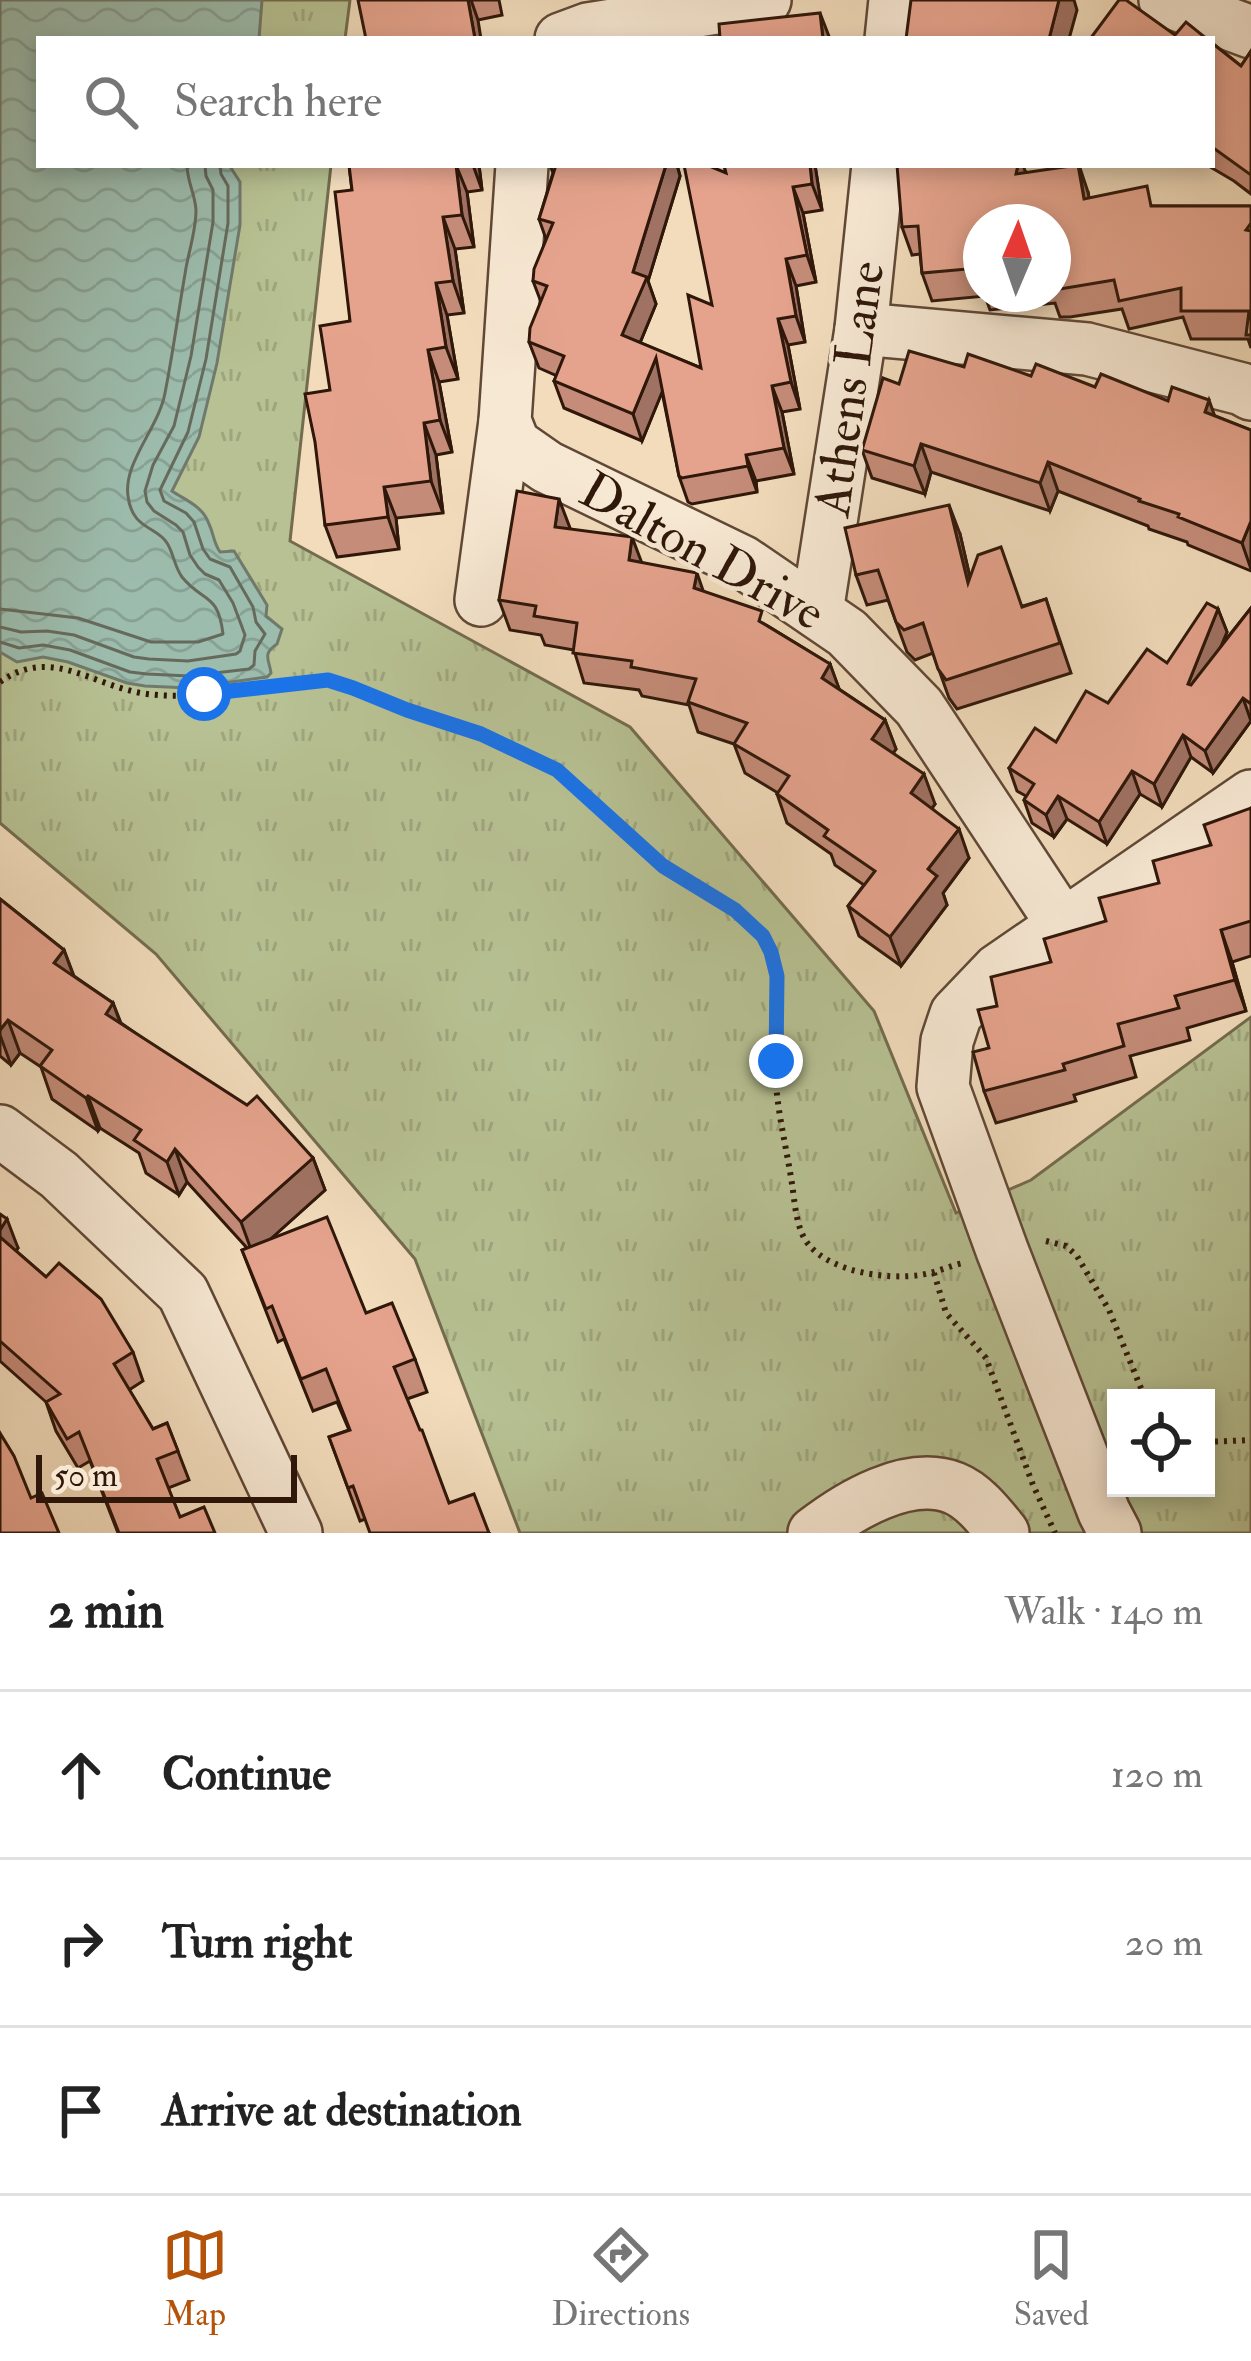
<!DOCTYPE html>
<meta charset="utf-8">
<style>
:root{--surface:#fff;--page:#f2f2f2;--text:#222;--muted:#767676;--line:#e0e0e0;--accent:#b45309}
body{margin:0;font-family:"IM FELL Double Pica",serif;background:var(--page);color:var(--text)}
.controls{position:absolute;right:36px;bottom:36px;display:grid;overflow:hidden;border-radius:0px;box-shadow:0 6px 18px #0003}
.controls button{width:108px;height:108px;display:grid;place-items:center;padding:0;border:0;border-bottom:3px solid var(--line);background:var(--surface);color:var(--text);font:60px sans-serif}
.compass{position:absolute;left:963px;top:204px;width:108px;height:108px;border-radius:50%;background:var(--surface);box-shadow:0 6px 18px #0003;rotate:2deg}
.scale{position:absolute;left:36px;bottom:30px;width:261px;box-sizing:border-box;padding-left:12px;border:6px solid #2f170a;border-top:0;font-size:33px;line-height:42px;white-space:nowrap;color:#2f170a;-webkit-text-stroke:9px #f7e8d3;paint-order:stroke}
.stop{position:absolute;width:36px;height:36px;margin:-27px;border:9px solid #1a73e8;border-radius:50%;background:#fff}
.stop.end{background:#1a73e8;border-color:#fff;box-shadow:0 3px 12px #0008}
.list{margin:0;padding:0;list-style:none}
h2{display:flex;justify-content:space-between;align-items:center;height:156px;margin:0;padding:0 48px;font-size:51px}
h2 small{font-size:39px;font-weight:400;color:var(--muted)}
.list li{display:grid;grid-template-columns:78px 1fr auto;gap:36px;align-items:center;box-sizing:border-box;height:168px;padding:0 48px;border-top:3px solid var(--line)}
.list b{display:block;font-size:45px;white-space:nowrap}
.list em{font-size:39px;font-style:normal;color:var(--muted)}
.icon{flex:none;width:66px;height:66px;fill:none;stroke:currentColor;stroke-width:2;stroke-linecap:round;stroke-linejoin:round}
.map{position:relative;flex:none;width:1251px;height:1533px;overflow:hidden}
.search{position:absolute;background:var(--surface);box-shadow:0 6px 18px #0003;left:36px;right:36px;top:36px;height:132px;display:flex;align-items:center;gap:30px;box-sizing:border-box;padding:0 42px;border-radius:0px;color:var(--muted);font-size:45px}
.sheet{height:660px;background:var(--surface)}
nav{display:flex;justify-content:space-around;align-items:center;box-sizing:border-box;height:168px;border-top:3px solid var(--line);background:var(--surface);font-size:33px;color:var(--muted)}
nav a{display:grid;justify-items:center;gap:6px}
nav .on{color:var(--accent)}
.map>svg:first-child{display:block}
</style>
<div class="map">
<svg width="1251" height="1533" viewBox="0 0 1251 1533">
<defs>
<pattern id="grass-tufts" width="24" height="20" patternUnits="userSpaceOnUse" patternTransform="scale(3)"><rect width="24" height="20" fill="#b7c193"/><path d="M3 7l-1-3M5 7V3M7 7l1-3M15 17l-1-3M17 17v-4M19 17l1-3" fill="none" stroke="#9ea57d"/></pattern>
<pattern id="water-waves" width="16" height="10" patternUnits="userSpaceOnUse" patternTransform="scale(3)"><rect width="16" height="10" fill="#9cbcad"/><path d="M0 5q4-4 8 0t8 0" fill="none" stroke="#87a194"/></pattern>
</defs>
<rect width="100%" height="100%" fill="#f2dcbc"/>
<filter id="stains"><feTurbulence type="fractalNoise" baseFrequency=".00167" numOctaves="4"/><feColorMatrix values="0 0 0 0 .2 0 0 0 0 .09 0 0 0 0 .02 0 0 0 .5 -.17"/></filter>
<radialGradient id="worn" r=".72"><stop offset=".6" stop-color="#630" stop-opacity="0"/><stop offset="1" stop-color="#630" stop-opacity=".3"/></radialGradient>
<!-- grass -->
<path fill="url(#grass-tufts)" stroke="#736c4e" stroke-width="3" fill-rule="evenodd" d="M0,0H350L345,39H39V165H331L290,541L630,727L874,1011L956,1213L1031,1180L1251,1017V1533H520L415,1259L156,954L0,823ZM1116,1398H1206V1488H1116Z"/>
<!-- water -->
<path fill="url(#water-waves)" stroke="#707a6c" stroke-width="3" d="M0,0H262L259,39H39V165H229L240,182V225L217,363L199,437L172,491C185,500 203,506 209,524C214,534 213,542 220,552L234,551L267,605L266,616L282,629L277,644C262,654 269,659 271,673L267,677L189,688L145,686L127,683L68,662L43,657L17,662L0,652Z"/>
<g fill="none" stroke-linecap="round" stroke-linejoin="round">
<!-- shore -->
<g stroke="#666a5c" stroke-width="3">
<path d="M0,609L78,618L151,642H198L223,634C218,592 203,603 182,577C174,566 174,554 167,543C157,526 132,530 128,496C123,463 159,427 165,393C173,353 178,314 185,274C188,253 196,232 196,210C195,194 187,181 187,165"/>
<path d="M0,627L21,632L47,631L74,635L134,657L149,659L188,661L236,654L240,651L245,635L233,603L219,580L205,574L198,567L190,555L183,532L176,525L154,511L147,502L145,491L153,465L174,426L191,356L213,222V190L206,176L205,165"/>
<path d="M0,642L19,648L43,645L70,650L130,672L147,674L189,676L249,669L254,665L255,651L265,634L256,622L253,607L230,567L210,559L203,549L194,522L186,513L164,501L160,490L188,432L206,359L228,223V186L221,174L220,165"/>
</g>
<!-- minor casing -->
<g stroke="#604836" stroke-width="56">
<g id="minor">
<path d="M1165,0L1251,32"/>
<path d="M561,39L588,29L765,0"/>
<path d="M891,39L895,0"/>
<path d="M522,165L505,421L514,444L547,467L743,562L847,633L919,707L1063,925"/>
<path d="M861,329L1087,349L1242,389L1251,394"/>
<path d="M481,600L505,421"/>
<path d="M817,612L861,329L878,165"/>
<path d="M0,1131L59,1175L183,1293L296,1533"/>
<path d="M814,1533C849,1506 908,1470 954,1488C974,1496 990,1517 1003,1533"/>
<path d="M1115,1533L1104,1512L1002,1250L943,1087L947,1041L956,1014L998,970L1251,796"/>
</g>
</g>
<!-- path -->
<g stroke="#2f170a" stroke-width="6" stroke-dasharray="3 6" stroke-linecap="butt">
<path d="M0,682C52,645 93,687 147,694C188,699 232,692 274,686C291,684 310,679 328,681C354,683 380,701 404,709C456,727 510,739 556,769C600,797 630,842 672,872C703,895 746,908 766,942C791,984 772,1039 776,1085C779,1119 787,1151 792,1184C795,1203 796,1230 809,1245C831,1272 887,1280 920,1275C935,1273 949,1266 963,1263"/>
<path d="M1046,1241L1066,1246L1077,1256L1109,1310L1145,1398"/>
<path d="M934,1273L946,1313L986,1358L1033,1485L1055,1533"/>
<path d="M1206,1442L1251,1440"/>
</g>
<!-- minor -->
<use href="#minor" stroke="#f7e8d3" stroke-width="51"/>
</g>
<!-- wall -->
<g fill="#c58c79" stroke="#2f170a" stroke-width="3" fill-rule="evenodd">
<path d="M358,0H499L502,15L478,20Z"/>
<path d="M1212,43L1241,66L1251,51V194L1234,181L1207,165H1212Z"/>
<path d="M349,165H479L482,190L467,192L474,247L455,249L464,313L447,315L458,379L439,382L452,452L436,455L443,513L396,518L399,549L337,557L325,525L330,390L350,321L352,190Z"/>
<path d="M550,165H677L680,176L648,281L656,304L640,343L701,368L712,305L726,173L724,165H815L822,210L803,213L816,282L796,286L805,342L788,345L800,409L782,412L794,474L756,481L757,492L692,504L688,502L679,476L662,392L642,441L564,408L554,381L557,376L539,368L529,342L541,302L533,281L546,239L539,219L553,173Z"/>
<path d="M1026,172L1088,192L1089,198L1154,206H1251V348L1248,339H1191L1183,317L1129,329L1122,309L1070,317H1060L1055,303L990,310L985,296L932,301L922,273L920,254L912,255L902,227ZM981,222H1053V294H981Z"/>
<path d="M964,367L1031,376L1168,401L1215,416L1251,430V571L1188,545L1187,542L1149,529L1148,526L1058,491L1050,511L931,472L925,494L872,478L862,450L899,384Z"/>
<path d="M570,529L703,591L768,626L830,664L839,689L885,720L896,749L893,753L935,804L932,808L969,858L943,893L947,905L901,966L859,936L848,906L864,885L835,865L831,854L787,823L777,794L778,793L745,773L734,744L698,732L689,705L642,696L639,690L584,683L574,650L545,645L541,635L510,630L499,600Z"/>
<path d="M960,534L970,577L1023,606L1046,599L1071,673L957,709L949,698L933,653L915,660L907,652L888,600L867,605L856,575Z"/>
<path d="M1251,608V721L1213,773L1191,757L1162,807L1140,794L1107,844L1067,819L1054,837L1032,823L1024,800L1026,796L1017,791L1009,768L1056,742L1108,703L1167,663L1218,609L1227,632L1220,647Z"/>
<path d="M1251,808V956L1232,962L1246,1011L1187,1028L1190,1040L1130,1056L1136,1077L1074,1095L1076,1101L996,1123L984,1091L989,1048L997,1006L1051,962L1211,845Z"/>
<path d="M0,899L64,950L74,976L113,1003L121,1023L313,1158L325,1190L270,1239L366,1313L415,1359L427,1392L407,1399L449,1503L489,1533L365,1519L360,1521L329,1437L349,1430L337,1402L313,1411L284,1339L278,1342L242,1250L247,1248L187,1182L179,1195L146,1173L139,1153L100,1128L98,1131L52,1099L41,1067L20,1053L11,1065L0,1056Z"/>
<path d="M0,1214L18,1248L16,1251L133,1352L143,1381L129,1390L153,1429L167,1423L189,1480L168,1488L180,1517L215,1533H118L90,1461L78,1468L56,1431L46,1402L0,1361Z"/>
</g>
<!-- shaded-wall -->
<g fill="#a07263" stroke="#2f170a" stroke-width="3">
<path d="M468,0H471L478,20L481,39H475Z"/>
<path d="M1059,0H1074L1077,10L1069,39H1049Z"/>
<path d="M820,13L830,39H823Z"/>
<path d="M456,165L467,192L474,247L462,215Z"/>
<path d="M473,165H479L482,190Z"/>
<path d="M666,165H677L680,176L648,281L656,304L632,362L622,335L633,272Z"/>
<path d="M810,165H815L822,210L812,184Z"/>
<path d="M1018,165H1023L1030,185L1016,174Z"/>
<path d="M1079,165L1088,192L1094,227L1084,199Z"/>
<path d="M793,187L803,213L816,282L807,255Z"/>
<path d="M443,217L455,249L464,313L453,281Z"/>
<path d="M786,259L796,286L805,342L796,316Z"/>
<path d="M436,283L447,315L458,379L446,347Z"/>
<path d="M778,319L788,345L800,409L791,382Z"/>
<path d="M428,350L439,382L452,452L440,420Z"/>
<path d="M656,358L665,385L642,441L633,414Z"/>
<path d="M772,386L782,412L794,474L784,448Z"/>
<path d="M1209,400L1219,428L1205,412Z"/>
<path d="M424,423L436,455L443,513L431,481Z"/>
<path d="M921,444L931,472L925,494L914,466Z"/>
<path d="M746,455L756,481L757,492L748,466Z"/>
<path d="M1048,462L1058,491L1050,511L1040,483Z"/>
<path d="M384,487L396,518L399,549L388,517Z"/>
<path d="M559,499L570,528L565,556L555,527Z"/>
<path d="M949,505L960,534L978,613L968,583Z"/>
<path d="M1251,521V569L1242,543Z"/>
<path d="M632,537L643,566L629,560Z"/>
<path d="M697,573L707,602L694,588Z"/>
<path d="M1218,609L1227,632L1196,706L1188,684Z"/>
<path d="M830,664L841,694L822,678Z"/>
<path d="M1243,698L1251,721L1213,773L1205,751Z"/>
<path d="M885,720L896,749L883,768L872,739Z"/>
<path d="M1183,735L1191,757L1162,807L1154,784Z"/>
<path d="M1132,771L1140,794L1107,844L1099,822Z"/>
<path d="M924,774L935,804L922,822L911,793Z"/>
<path d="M1058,796L1067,819L1054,837L1046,815Z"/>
<path d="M959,829L969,858L943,893L947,905L901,966L890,937L928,869Z"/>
<path d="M1221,930L1232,962L1246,1011L1235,980Z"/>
<path d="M64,950L76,983L54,963Z"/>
<path d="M113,1003L125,1036L106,1014Z"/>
<path d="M8,1020L20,1053L11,1065L0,1035V1030Z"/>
<path d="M88,1096L100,1128L98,1131L86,1098Z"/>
<path d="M175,1149L187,1182L179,1195L167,1162Z"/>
<path d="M313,1158L325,1190L253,1255L241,1222Z"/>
<path d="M7,1219L18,1248L7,1263L0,1243V1230Z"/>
</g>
<!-- building -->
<g fill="#e5a38d" stroke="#2f170a" stroke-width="3">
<path d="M358,0H468L475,39H366Z"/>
<path d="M911,0H1059L1049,39H906Z"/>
<path d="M1119,0H1126L1175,35L1186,22L1207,39H1090Z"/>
<path d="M820,13L823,39H720L719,24Z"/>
<path d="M1212,43L1241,66L1251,51V175L1212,147Z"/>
<path d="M349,165H456L462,215L443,217L453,281L436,283L446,347L428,350L440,420L424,423L431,481L384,487L388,517L325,525L315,442L305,394L330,390L320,326L350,321L335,192L352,190Z"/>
<path d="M556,165H666L633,272L647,277L622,335L701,368L688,295L712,305L684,165H707L726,173L724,165H810L812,184L793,187L807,255L786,259L796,316L778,319L791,382L772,386L784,448L746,455L748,466L682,478L679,476L656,358L633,414L554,381L564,356L529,342L530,328L547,286L533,281L534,269L553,223L539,219Z"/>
<path d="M897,165H1018L1016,174L1078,165L1084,199L1147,186L1151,206H1251V223L1246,230L1251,231V335H1246L1249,311H1181V288L1119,301L1114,280L1060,289H1053V222H981V281L978,268L922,273L918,226L902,227Z"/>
<path d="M909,351L964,367L968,354L1031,376L1036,364L1095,387L1101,374L1168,401L1172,387L1209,400L1205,412L1251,430V521L1242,543L1178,517L1179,514L1139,501L1140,499L1048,462L1040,483L921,444L914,466L862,450L883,378L899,384Z"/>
<path d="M517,491L559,499L555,527L632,537L629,560L697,573L694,588L762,611L759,621L830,664L822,678L885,720L872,739L924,774L911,793L959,829L928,869L937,876L890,937L848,906L875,871L824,836L828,830L777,794L789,776L734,744L747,723L688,702L696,679L631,667L632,661L573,653L577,623L534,616L536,606L499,600Z"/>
<path d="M949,505L968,583L978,555L1001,547L1022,607L1046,599L1060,643L946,680L938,669L923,623L904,630L896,622L878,570L856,575L845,528Z"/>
<path d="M1207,603L1218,609L1188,684L1191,685L1251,608V704L1243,698L1205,751L1183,735L1154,784L1132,771L1099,822L1058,796L1046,815L1024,800L1034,784L1009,768L1035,728L1056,742L1086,691L1108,703L1147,649L1167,663Z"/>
<path d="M1251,808V921L1221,930L1235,980L1175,996L1179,1008L1118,1024L1124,1046L1063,1064L1065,1070L984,1091L973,1052L989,1048L978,1010L997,1006L991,977L1051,962L1044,939L1106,921L1099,898L1159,883L1153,861L1211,845L1204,825Z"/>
<path d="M0,899L64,950L54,963L113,1003L106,1014L247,1105L257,1096L313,1158L241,1222L175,1149L167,1162L134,1140L141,1130L88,1096L86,1098L40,1066L52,1050L8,1020L0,1030Z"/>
<path d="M0,1214L7,1219L0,1230Z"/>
<path d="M327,1217L366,1313L392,1303L415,1359L394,1367L420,1430H422L449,1503L474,1494L489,1533H370L353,1486L348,1488L329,1437L350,1430L326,1369L301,1379L272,1306L266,1309L242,1250Z"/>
<path d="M0,1237L46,1277L59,1263L101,1299L133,1352L114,1364L153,1429L167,1423L178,1451L157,1459L180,1517L204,1507L215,1533H119L79,1432L67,1439L46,1402L60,1394L0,1341Z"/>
<path d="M0,1433L14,1456L31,1498L42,1493L59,1533H0Z"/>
</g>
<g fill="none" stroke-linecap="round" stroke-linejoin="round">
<!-- route -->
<path stroke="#1a73e8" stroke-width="15" d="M204,694L328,680L353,688L407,710L481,734L557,770L663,866L735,910L763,936L771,952L777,976L776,1061"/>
</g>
<g text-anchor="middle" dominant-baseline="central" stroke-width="9" stroke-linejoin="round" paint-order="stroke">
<!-- street labels -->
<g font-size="51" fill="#2f170a" stroke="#f7e8d3">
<text transform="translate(850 389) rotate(-82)">Athens Lane</text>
<text transform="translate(702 552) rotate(29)">Dalton Drive</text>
</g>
</g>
<rect width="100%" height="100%" filter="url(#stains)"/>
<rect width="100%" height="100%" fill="url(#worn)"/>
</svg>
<div class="controls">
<button><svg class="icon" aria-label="locate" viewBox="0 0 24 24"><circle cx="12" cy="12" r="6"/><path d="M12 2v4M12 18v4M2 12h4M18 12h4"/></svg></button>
</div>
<svg class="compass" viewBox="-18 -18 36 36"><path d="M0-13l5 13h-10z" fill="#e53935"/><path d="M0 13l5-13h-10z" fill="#767676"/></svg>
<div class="scale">50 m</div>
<div class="stop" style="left:204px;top:694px"></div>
<div class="stop end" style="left:776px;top:1061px"></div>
<div class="search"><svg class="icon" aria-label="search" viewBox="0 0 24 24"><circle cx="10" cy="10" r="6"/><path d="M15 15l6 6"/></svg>Search here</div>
</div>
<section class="sheet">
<h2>2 min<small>Walk · 140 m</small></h2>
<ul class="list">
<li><svg class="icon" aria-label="ahead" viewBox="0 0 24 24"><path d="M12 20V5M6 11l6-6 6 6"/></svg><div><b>Continue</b></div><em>120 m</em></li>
<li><svg class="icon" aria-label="right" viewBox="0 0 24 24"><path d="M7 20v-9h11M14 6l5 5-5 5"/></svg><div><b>Turn right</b></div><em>20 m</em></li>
<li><svg class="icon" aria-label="arrive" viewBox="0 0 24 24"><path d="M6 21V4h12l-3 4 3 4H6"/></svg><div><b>Arrive at destination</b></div></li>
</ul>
</section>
<nav>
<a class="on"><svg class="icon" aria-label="map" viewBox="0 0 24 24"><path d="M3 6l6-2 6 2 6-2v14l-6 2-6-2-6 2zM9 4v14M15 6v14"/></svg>Map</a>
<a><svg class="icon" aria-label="directions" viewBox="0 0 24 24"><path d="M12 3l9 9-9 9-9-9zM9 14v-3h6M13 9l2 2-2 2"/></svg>Directions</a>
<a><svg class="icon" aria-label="saved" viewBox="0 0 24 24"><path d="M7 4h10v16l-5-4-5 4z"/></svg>Saved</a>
</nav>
